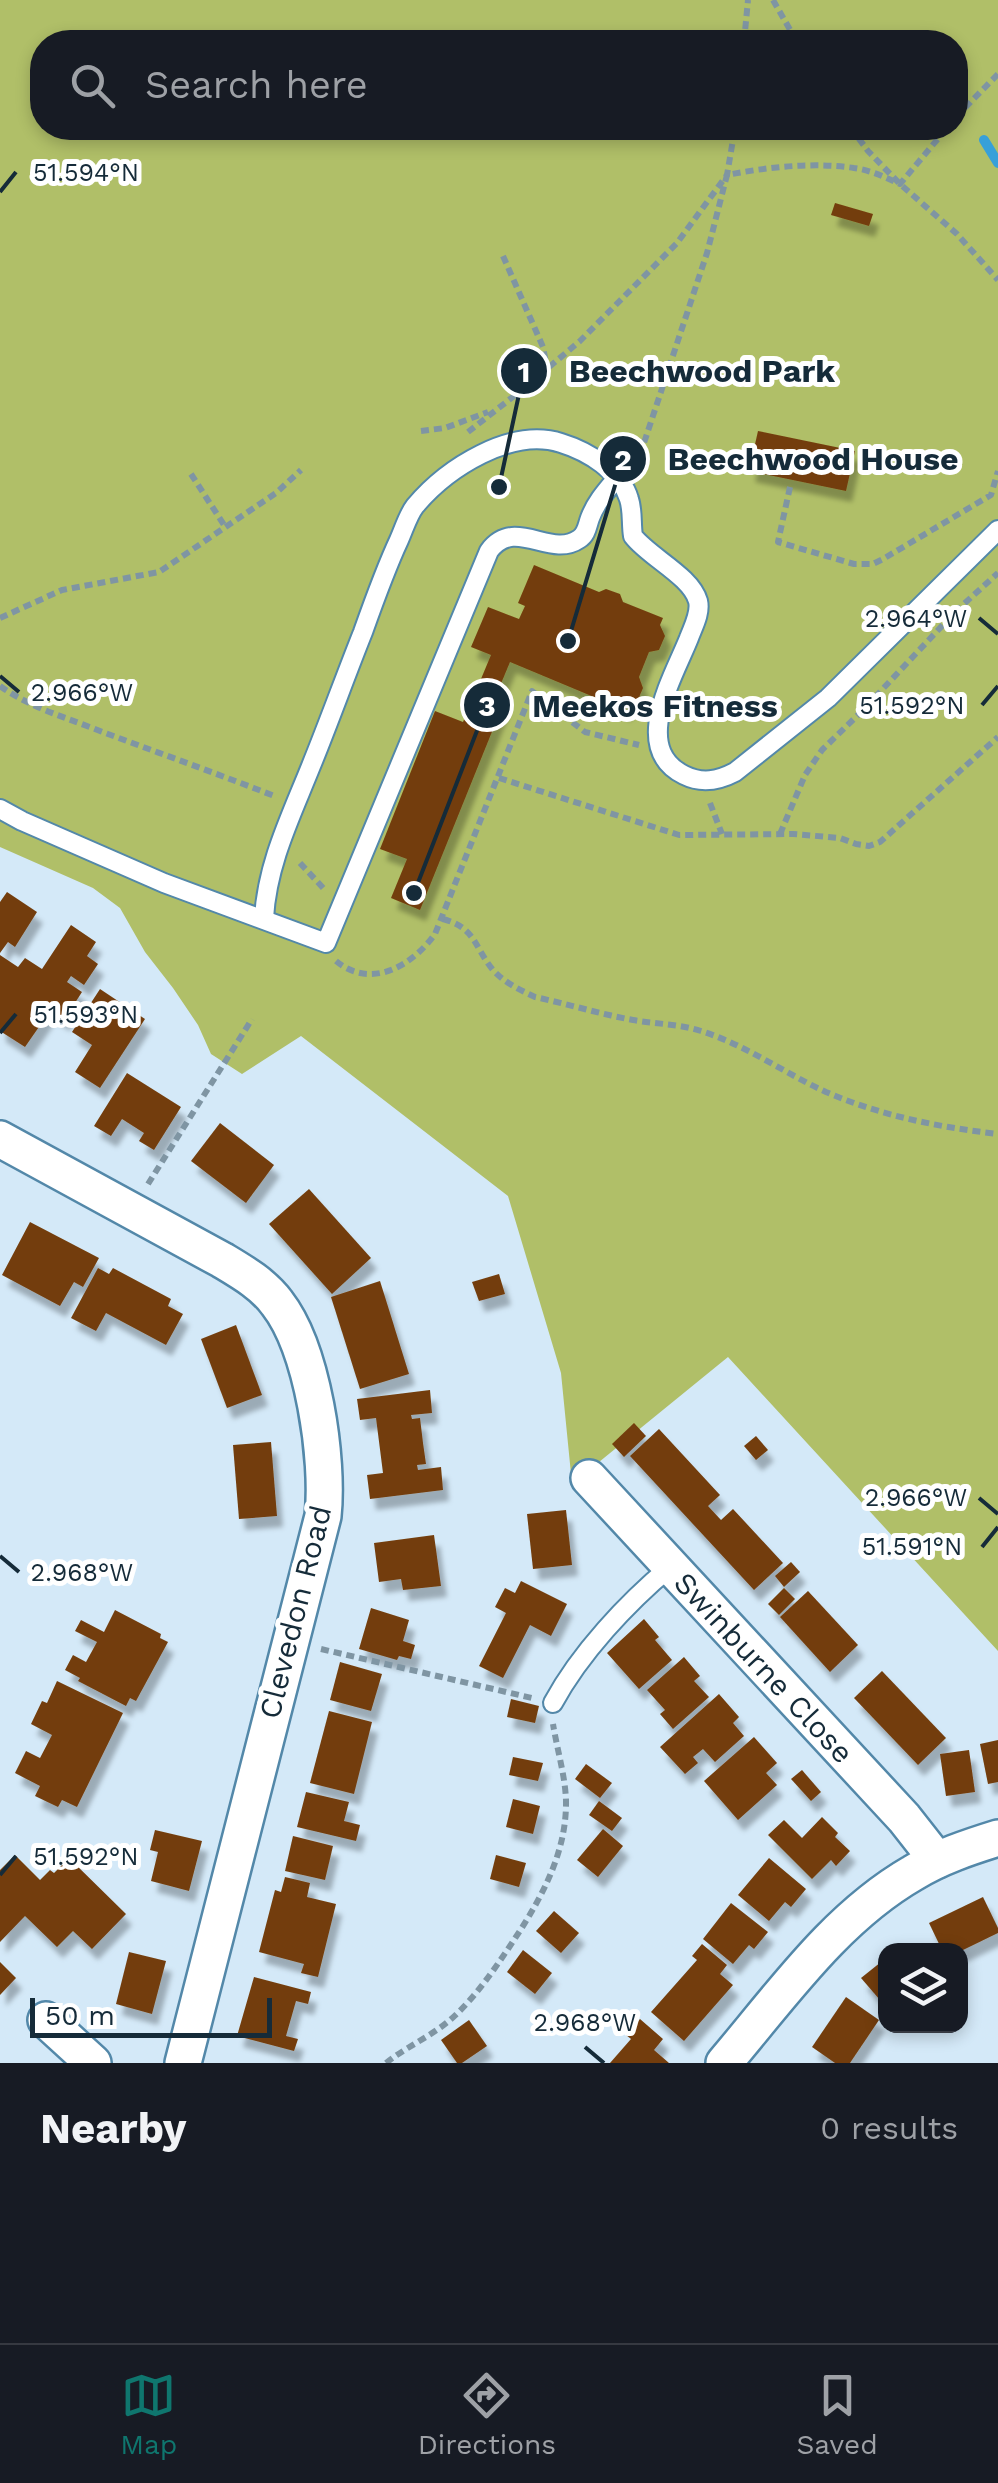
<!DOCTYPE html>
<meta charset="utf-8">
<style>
:root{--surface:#171b24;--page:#242831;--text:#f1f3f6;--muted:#9ea1a6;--line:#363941;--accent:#0f766e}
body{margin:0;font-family:"Work Sans",sans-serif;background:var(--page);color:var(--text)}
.controls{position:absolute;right:30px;bottom:30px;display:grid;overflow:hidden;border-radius:20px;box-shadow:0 5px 15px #0003}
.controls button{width:90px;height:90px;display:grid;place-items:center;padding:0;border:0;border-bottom:2px solid var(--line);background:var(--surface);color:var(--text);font:50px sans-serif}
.scale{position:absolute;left:30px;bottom:25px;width:242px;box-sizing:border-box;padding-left:10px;border:5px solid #152b39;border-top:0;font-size:28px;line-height:35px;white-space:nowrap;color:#152b39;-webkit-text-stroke:8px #fff;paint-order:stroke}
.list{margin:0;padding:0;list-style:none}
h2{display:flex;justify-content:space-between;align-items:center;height:130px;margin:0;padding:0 40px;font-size:42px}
h2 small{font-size:32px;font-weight:400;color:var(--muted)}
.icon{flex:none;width:55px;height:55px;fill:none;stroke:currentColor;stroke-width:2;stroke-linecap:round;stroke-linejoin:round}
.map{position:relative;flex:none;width:998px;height:2063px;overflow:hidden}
.search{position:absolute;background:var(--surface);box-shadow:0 5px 15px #0003;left:30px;right:30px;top:30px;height:110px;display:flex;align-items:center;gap:25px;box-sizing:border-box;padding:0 35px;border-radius:40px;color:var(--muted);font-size:38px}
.sheet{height:280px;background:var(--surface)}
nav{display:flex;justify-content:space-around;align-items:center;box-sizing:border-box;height:140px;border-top:2px solid var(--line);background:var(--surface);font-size:28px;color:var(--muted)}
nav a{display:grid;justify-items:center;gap:5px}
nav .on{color:var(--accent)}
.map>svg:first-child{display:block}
</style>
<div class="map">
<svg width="998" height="2063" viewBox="0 0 998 2063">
<defs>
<filter id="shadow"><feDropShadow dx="6" dy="11" stdDeviation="2.5" flood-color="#0004"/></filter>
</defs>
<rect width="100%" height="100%" fill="#d4e9f8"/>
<!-- green -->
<path fill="#b0bf68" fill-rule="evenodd" d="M0,0H998V1651L728,1357L572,1484L561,1373L508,1196L301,1036L242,1074L211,1054L198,1025L173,988L145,952L120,908L93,888L0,847ZM42,42H956V128H42Z"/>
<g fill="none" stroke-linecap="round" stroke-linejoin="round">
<!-- stream -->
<path stroke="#37a0d9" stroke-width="10" d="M984,140L998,163"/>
</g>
<!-- building -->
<g fill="#733e0c" filter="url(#shadow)">
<path d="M835,203L873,214L869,226L831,215Z"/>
<path d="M758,431L855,451L846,491L749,471Z"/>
<path d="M534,565L599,592L606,589L620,594L623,602L663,618L660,625L665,636L659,650L649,652L639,677L643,688L637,702L628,704L625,710L510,662L495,698L504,702L420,910L391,898L407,859L380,849L435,711L463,722L491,655L471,647L488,607L519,619L525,606L518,603Z"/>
<path d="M7,892L37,912L15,947L8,942L0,953V902Z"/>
<path d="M71,925L96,942L87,956L98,964L84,985L71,976L67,982L82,992L64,1020L50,1011L25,1047L0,1031V955L18,967L25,958L42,969Z"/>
<path d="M100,989L145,1019L100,1088L75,1072L92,1045L72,1032Z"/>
<path d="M127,1073L181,1107L154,1150L139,1141L144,1133L122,1119L111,1136L94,1126Z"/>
<path d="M220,1123L274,1165L246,1203L191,1161Z"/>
<path d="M309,1189L371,1258L332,1294L269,1224Z"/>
<path d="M30,1222L99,1258L83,1287L74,1282L60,1306L2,1275Z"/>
<path d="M98,1268L109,1274L113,1268L171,1299L168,1306L183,1314L166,1345L106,1313L96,1331L71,1318Z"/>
<path d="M499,1274L505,1294L479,1301L472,1282Z"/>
<path d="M380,1281L409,1374L360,1389L331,1297Z"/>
<path d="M236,1325L262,1395L227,1408L201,1339Z"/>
<path d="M430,1390L432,1413L411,1415L412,1419L420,1418L423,1443L426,1464L417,1465L418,1470L441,1467L443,1490L370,1499L367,1475L383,1473L376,1418L360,1420L357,1399Z"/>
<path d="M634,1423L646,1436L624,1457L612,1444Z"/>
<path d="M659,1429L720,1495L708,1506L721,1520L733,1509L783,1563L754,1590L630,1456Z"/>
<path d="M756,1436L768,1450L756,1460L744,1446Z"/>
<path d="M271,1442L277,1516L239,1519L233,1445Z"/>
<path d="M566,1510L572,1565L533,1569L527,1514Z"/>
<path d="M434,1535L441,1586L403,1590L401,1579L379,1582L374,1543Z"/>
<path d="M791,1562L800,1572L784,1587L775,1576Z"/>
<path d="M521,1581L567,1604L551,1636L530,1625L503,1678L479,1666L506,1613L495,1607L505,1588L515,1593Z"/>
<path d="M784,1588L795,1599L779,1615L768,1604Z"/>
<path d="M808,1591L858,1645L830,1672L780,1617Z"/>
<path d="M371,1608L409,1620L403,1641L415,1645L411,1659L399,1656L397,1660L359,1649Z"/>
<path d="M115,1610L161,1634L160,1638L168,1642L136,1701L130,1698L126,1706L78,1681L80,1678L65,1670L73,1655L86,1662L97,1642L75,1631L81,1620L104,1632Z"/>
<path d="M644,1619L659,1637L655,1640L672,1660L639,1689L607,1653Z"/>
<path d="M684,1657L700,1676L694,1681L709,1697L673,1729L660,1714L665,1710L647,1690Z"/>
<path d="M340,1662L382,1674L371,1711L330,1700Z"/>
<path d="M882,1671L946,1738L918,1765L854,1698Z"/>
<path d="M57,1681L123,1713L77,1807L62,1800L58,1807L35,1796L40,1786L15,1773L26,1751L40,1758L52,1735L31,1724L42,1701L47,1703Z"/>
<path d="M719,1694L739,1717L733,1723L744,1736L715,1762L703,1749L693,1757L698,1763L685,1774L660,1747Z"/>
<path d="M511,1699L539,1706L535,1723L507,1717Z"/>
<path d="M329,1711L372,1722L354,1794L310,1783Z"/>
<path d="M754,1737L777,1763L766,1773L777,1785L738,1820L704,1781Z"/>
<path d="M998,1740V1782L988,1784L980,1744Z"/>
<path d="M969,1750L975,1792L946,1796L940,1754Z"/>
<path d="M513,1757L543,1763L538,1781L509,1775Z"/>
<path d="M586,1764L612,1783L600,1798L575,1779Z"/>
<path d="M802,1770L821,1792L811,1801L791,1779Z"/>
<path d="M306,1792L349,1802L344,1821L360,1825L356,1841L297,1827Z"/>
<path d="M513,1799L540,1806L533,1834L506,1827Z"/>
<path d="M599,1801L622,1818L612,1831L589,1815Z"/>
<path d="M822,1817L838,1833L835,1837L850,1851L836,1866L831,1860L812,1879L768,1835L784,1820L802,1838Z"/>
<path d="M603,1829L623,1846L598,1877L577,1860Z"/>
<path d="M155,1830L202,1841L189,1891L151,1881L158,1852L150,1850Z"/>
<path d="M293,1836L333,1846L325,1880L285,1871Z"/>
<path d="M15,1855L40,1880L50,1870L54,1873L69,1858L126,1914L92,1949L73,1931L57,1947L25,1916L0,1942V1870Z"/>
<path d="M496,1855L526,1863L519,1887L490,1879Z"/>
<path d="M769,1858L806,1889L791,1907L785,1902L769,1921L738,1895Z"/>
<path d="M285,1877L310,1883L307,1897L336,1904L318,1977L301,1973L304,1964L259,1952L275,1890L281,1892Z"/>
<path d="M983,1897L998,1928V1933L963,1950H942L929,1923Z"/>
<path d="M731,1903L768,1932L754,1949L749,1945L733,1964L703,1939Z"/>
<path d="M554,1911L579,1933L561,1953L536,1931Z"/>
<path d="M702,1944L727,1965L720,1974L733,1985L684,2041L651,2012L697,1960L692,1956Z"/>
<path d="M523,1950L552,1973L535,1994L507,1972Z"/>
<path d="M129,1952L166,1961L152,2014L116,2004Z"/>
<path d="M886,1958V2007L861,1978Z"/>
<path d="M0,1962L16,1978L0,1995Z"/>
<path d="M254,1977L311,1992L308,2004L296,2001L286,2036L298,2039L294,2051L237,2036Z"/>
<path d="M846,1997L879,2020L850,2063H835L812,2047Z"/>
<path d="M640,2019L663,2039L654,2050L669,2063H610L631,2039L626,2035Z"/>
<path d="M469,2020L487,2046L462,2063H457L441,2040Z"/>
</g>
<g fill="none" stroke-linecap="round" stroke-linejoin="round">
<!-- service casing -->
<g stroke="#5388a9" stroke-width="22">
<g id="service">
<path d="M0,809L22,821L164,883L326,943L489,551C515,516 550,559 579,539C587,534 587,526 590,518C596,502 606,491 617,478"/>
<path d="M264,918C267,864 291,816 311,766C329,722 345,677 363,632C374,601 385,570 399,540C404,529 408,515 415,506C447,468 511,427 561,443C587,451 621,471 629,499C633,511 631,524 633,536C649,557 691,576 698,601C701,613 693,627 689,638C674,676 630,748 684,775C702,784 718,781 735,772L828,698L998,530"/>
<path d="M553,1703C580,1653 627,1603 670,1567"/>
</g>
</g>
<!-- minor casing -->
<g stroke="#5388a9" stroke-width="40">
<g id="minor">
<path d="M0,1139L222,1260C242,1272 263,1284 277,1303C313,1349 329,1459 323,1516L183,2063"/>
<path id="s1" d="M589,1478L904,1818L937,1860"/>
<path d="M46,2020L93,2063"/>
<path d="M724,2063C781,1996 835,1918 913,1873C939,1857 969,1847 998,1838"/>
</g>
</g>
<!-- path -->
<g stroke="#7f95a3" stroke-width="6" stroke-dasharray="8 5" stroke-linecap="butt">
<path d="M773,0L797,42"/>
<path d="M744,42L748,0"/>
<path d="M956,117L998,74"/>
<path d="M851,128L868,151L900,184L957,234L998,280"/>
<path d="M503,256L543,347L547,368"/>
<path d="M421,431L445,428L488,412"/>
<path d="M468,432L523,389L580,341L677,243L727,175L735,128"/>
<path d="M636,467L707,253L727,175C767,167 814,162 854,168C870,170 885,177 900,184L947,128"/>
<path d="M191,474L226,528"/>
<path d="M790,487L778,542L854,564H873L883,559L991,495L998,471"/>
<path d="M0,618L62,590L159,572L276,493L301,470"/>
<path d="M0,686C31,708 65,717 100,731C159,753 218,774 277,797"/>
<path d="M499,778L679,835L793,834L840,838L856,844L869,846L880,842L998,737"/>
<path d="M710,803L722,834"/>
<path d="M780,834L805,775L822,750L862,711L955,612L998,573"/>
<path d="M300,863L325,890"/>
<path d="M443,919C476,928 474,947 493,970C505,983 520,990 535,997C568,1004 600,1014 633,1020C656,1024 679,1024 701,1031C746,1045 784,1073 826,1092C882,1116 938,1127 998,1134"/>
<path d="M336,961C371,990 412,966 435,934L532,691L585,732L639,745"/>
<path d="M148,1184L252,1019"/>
<path d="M321,1649L532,1698"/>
<path d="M386,2063C406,2047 430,2037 450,2020C473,2000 491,1974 508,1949C538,1904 567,1856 566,1800C565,1775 557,1749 553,1724"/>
</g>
<!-- service -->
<use href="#service" stroke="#fff" stroke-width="18"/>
<!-- minor -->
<use href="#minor" stroke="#fff" stroke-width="35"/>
</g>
<!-- ticks -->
<path fill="none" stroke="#152b39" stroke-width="4" d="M0,192L16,172M979,618L998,634M0,676L19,692M982,705L998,686M0,1033L16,1014M979,1498L998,1514M982,1547L998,1527M0,1556L19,1572M0,1875L16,1856M585,2047L604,2063"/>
<g text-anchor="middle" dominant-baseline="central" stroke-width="10" stroke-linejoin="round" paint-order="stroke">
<!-- street labels -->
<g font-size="30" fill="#152b39" stroke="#fff">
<text transform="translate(295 1612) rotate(-76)">Clevedon Road</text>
<text stroke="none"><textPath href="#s1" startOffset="258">Swinburne Close</textPath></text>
</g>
</g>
<g font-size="25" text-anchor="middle" fill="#152b39" stroke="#fff" stroke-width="10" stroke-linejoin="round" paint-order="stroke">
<text x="86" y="181">51.594°N</text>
<text x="916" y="627">2.964°W</text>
<text x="82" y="701">2.966°W</text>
<text x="912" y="714">51.592°N</text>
<text x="86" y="1023">51.593°N</text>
<text x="916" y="1506">2.966°W</text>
<text x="912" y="1555">51.591°N</text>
<text x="82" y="1581">2.968°W</text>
<text x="86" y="1865">51.592°N</text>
<text x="585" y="2031">2.968°W</text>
</g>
<!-- callouts -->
<path fill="none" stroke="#152b39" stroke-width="4" d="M499 487L524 371M568 641L623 459M414 893L487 705"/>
<g fill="#152b39" stroke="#fff" stroke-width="4">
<circle cx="499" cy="487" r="10"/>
<circle cx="568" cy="641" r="10"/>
<circle cx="414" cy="893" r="10"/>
<circle cx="524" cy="371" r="25"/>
<circle cx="623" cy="459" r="25"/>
<circle cx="487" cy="705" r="25"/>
</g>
<g font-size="30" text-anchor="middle" font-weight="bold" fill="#fff">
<text x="524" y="382">1</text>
<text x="623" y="470">2</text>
<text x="487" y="716">3</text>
</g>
<g font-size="32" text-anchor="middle" font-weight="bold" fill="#152b39" stroke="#fff" stroke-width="10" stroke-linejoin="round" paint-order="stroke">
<text x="702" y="382">Beechwood Park</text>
<text x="813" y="470">Beechwood House</text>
<text x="655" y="717">Meekos Fitness</text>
</g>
</svg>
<div class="controls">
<button><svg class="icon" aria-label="layers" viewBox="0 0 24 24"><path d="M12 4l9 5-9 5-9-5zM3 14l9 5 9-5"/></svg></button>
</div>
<div class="scale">50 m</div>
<div class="search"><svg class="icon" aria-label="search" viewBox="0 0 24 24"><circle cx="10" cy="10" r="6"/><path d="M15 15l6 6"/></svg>Search here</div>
</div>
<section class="sheet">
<h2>Nearby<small>0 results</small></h2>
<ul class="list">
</ul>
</section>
<nav>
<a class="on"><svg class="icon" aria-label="map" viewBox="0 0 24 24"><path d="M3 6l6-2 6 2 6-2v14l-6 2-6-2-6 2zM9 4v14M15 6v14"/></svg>Map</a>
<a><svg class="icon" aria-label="directions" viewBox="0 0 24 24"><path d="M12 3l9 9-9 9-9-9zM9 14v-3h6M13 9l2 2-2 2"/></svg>Directions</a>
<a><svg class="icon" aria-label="saved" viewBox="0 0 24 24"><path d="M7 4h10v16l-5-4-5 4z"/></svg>Saved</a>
</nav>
